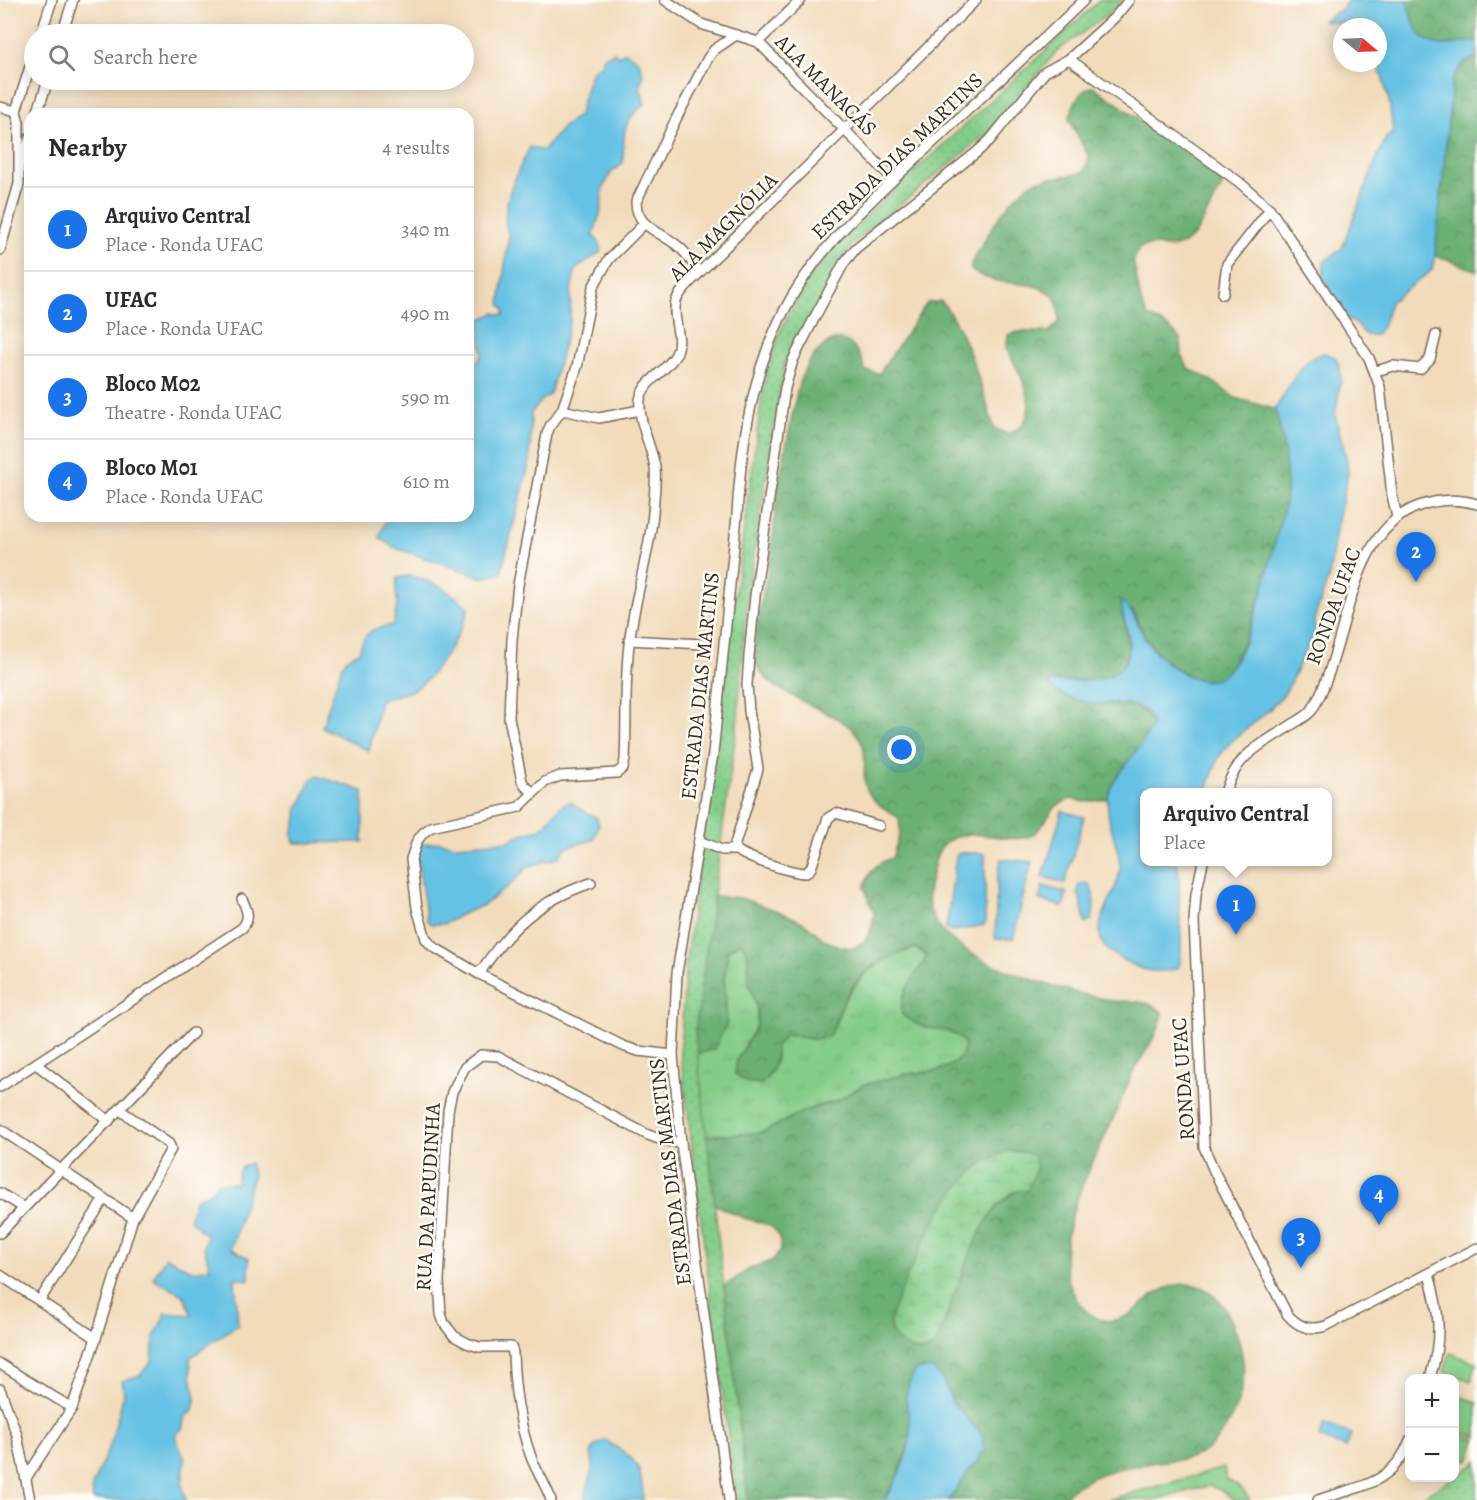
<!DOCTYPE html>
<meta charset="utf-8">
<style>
:root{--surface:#fff;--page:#f2f2f3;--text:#2b2b33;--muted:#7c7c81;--line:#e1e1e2;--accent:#1a73e8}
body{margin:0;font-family:Alegreya,serif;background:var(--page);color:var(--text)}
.controls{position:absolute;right:18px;bottom:18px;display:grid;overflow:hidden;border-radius:12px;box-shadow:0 3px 15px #0003}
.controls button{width:54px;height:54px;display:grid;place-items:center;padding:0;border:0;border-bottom:2px solid var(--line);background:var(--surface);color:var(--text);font:30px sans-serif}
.compass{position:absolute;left:1333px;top:18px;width:54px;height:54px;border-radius:50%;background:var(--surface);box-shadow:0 3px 15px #0003;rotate:109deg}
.you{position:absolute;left:902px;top:750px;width:21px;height:21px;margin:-15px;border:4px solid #fff;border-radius:50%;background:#1a73e8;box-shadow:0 0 0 9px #1a73e833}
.badge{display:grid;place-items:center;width:39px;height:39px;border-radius:50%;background:var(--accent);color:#fff;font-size:20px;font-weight:700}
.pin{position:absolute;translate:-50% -50px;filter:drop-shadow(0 2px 3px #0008)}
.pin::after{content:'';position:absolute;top:32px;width:21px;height:18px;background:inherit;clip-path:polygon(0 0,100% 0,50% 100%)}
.popup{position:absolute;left:1140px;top:788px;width:192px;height:78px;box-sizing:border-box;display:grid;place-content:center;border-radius:12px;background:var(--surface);filter:drop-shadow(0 2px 4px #0005);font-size:20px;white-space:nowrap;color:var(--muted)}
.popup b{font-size:22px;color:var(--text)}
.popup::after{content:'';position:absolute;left:50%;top:100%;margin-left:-12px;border:12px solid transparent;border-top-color:var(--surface)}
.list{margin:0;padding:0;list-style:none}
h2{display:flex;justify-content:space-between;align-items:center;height:78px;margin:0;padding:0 24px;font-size:26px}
h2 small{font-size:20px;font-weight:400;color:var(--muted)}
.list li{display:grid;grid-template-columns:39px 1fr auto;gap:18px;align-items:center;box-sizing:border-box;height:84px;padding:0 24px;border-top:2px solid var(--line)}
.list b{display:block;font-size:22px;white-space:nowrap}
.list p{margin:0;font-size:20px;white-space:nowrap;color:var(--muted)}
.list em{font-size:20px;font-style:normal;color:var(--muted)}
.icon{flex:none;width:33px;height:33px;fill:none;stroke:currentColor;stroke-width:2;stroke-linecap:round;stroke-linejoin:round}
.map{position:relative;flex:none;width:1477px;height:1500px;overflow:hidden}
.search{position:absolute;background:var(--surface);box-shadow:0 3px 15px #0003;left:24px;top:24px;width:450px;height:66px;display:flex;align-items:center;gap:15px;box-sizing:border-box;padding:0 21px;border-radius:33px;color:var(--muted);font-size:22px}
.panel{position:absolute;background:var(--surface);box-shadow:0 3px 15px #0003;left:24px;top:108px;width:450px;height:414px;border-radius:18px}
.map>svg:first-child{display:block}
</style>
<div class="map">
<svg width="1477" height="1500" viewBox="0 0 1477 1500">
<defs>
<pattern id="grass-tufts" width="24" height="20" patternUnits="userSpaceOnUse" patternTransform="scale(1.5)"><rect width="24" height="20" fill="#84cd89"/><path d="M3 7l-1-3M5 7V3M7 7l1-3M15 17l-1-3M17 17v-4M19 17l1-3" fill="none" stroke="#73b076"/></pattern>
<pattern id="forest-crowns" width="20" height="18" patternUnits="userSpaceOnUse" patternTransform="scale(1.5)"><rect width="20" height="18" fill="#6bb075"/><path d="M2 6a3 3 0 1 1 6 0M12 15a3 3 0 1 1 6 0" fill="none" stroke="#598f5f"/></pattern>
<pattern id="wetland-marsh" width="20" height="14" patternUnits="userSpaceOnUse" patternTransform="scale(1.5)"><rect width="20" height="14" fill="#84cd89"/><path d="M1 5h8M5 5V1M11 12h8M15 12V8" fill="none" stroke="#73b076"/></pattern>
<pattern id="park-dots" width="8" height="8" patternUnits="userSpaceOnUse" patternTransform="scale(1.5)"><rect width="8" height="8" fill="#84cd89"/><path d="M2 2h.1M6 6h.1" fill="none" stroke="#73b076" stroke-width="1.8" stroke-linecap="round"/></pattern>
</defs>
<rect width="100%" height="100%" fill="#fdfcf7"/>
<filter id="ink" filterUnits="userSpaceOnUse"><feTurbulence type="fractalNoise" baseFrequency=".0167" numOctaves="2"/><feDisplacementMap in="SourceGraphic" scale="12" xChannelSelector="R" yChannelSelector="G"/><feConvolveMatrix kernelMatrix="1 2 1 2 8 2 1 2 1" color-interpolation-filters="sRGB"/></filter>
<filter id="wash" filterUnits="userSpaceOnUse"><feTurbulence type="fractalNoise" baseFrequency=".008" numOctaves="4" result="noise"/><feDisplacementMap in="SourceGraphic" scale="24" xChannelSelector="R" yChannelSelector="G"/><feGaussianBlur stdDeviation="1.35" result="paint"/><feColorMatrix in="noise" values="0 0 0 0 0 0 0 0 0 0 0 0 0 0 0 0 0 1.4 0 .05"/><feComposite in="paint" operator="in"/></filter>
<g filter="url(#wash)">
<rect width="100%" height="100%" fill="#f2dbbb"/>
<!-- grass -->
<path fill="url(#grass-tufts)" stroke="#607c54" stroke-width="1.5" d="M741,942L748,954L749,982L757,1009V1024L737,1060L735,1074L776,1060V1045L785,1035L813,1039L835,1025L845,998L864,975L887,958L915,948L927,955L921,968L905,991L927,1028C943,1029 954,1031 965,1043L962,1056L951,1065L937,1071L906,1074L863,1085L839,1100L814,1107L761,1133L706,1136L697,1054L714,1049L727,1022L724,979L728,950Z"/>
<!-- forest -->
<g fill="url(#forest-crowns)" stroke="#536d4a" stroke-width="1.5" fill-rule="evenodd">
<path d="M1407,0H1477V41C1466,42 1453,45 1443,45C1417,44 1412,20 1407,0Z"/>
<path d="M1477,56V271L1435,255L1452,82C1457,68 1464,62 1477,56Z"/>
<path d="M1093,86L1225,181L1195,235L1184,244L1170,248L1156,245L1141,247L1133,259L1141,301L1147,315L1171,329L1181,340L1182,355L1188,368L1212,381L1235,398L1275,409C1282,431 1289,472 1286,495C1282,527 1246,667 1217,679C1206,684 1192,677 1182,672C1156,659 1144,635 1132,610L1122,614C1143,687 1104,678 1049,682L1051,688L1063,696L1090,703L1132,706L1145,712L1153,725C1141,752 1117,771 1108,799L1085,802L1070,799C1067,801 1062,803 1058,805C1047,814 1042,833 1027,837C1002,844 966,822 943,845C935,853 933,872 930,883C909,956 1059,988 1107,1000C1121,1003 1139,999 1152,1005C1156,1006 1160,1011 1163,1013C1159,1034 1145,1050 1135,1069C1127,1084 1121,1100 1115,1115C1095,1158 1059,1222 1066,1269C1070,1295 1090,1331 1122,1318C1136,1313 1145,1299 1159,1292C1210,1264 1236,1316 1243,1360C1246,1380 1241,1398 1232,1416C1225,1430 1215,1447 1200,1454C1189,1460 1177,1459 1165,1461C1129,1466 1086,1471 1061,1500H949L968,1472L978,1462L982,1435L953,1403L942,1378L910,1425V1440L906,1453L895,1481L884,1500H748L724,1286L751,1268L771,1261L781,1251C780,1223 767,1225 744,1218C734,1214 724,1209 714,1204L706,1136L761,1133L800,1113L839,1100L863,1085L906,1074L937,1071L951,1065L962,1056L965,1043C949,1027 944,1032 924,1027C916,1024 909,1020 902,1015C897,991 918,976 927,955L915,948C887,956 858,971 845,999C838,1011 836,1025 828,1037L813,1039L785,1035L776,1046C776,1063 774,1072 761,1084L747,1082L735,1074L737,1060L757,1024V1009L749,982L748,954L741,942L728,950L724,979L727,1022L714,1049L697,1054L695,1032L713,896L740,898L778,911L803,922L826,941L839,946L853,948L865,940L872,927L874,913L864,887C870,871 876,863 892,858L900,833L899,818C888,810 874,804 868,792C857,769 877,748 847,725C823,706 760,692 754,657C753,650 755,641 756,634C759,608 766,583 770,558C773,540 774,521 776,503C779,478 785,452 790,427C795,402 798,370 818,351C841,327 858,345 865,370L879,374L927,303L941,301C966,330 983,391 994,428L1007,434C1011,432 1017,430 1020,427C1042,405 1017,369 1006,348L1008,335C1024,329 1034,333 1049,332L1059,322C1059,313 1059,302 1052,295C1038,282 1014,284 997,281C987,279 979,275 971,270V264C986,238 1012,186 1043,179C1059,176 1069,178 1084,171L1089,157L1069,120C1073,106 1077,91 1093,86ZM987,1160L1037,1166L1027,1189C1023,1190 1018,1190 1014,1193C977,1213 953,1297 940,1335L898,1301C920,1249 943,1197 987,1160Z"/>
</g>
<!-- wetland -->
<path fill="url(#wetland-marsh)" stroke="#607c54" stroke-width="1.5" d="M1009,1151L1022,1152L1033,1155L1037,1167L1027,1190C1023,1190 1018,1190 1014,1192C975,1214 952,1306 935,1346C931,1348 926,1351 922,1351C908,1351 890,1339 890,1323C890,1314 900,1294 904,1284C924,1239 957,1164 1009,1151Z"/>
<!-- park -->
<g fill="url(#park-dots)" stroke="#607c54" stroke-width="1.5">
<path d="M1100,0H1122L1110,13L1057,51L988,133L852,244L785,363L750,580L743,641L738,717L695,1032L748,1500H736L680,1052L686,958L763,388L778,336L803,285L842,238Z"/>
<path d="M1477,1461V1500H1417L1471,1467Z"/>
</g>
<!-- pitch -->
<g fill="#84cd89" stroke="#607c54" stroke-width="1.5">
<path d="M1450,1353L1477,1363L1471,1381L1444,1371Z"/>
<path d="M1455,1395L1477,1402V1437L1455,1430Z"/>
<path d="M1455,1432L1476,1440L1469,1461L1455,1456Z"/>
<path d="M1224,1468L1226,1479L1241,1488L1250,1500H1235L1221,1490L1208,1486L1154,1500H1107Z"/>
</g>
<!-- water -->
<g fill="#66c2e4" stroke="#507681" stroke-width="1.5">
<path d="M1348,0H1407C1412,20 1417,44 1443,45C1453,45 1466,42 1477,41V56C1464,62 1457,68 1452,82L1435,255L1432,270L1390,302L1383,325L1376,335H1366L1358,326L1347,318L1323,280L1324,262L1342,248L1377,158L1386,138L1393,132L1389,100L1378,63V27L1323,21L1343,8Z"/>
<path d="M614,52L618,56L626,52L639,61L643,75L640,87L645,104C620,123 624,134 623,163L611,173L603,188L601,211L593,235L600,244L601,252L576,269L571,289L570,321L550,394L542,400L531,413L530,461L501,573L484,578L393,547L379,537L388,516H468V374L482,355L480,320L494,313L504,315L505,310L500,304L509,235C497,211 518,170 530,147L543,151L564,126L579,115L587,84L593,69L600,66L603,58Z"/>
<path d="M1324,353L1335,357L1340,368L1341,380L1335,415L1347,461L1348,473L1336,530L1329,576L1314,620L1315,632L1285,693L1268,711L1231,742L1218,758L1206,792H1144V862H1177C1181,877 1179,884 1179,899C1179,922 1184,945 1179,967C1164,974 1146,972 1131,964C1123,960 1113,955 1107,949C1085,928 1120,893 1120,868C1120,845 1105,823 1108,799C1110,777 1143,749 1152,725C1151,721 1148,715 1146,712C1133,699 1106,705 1090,703C1076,701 1063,696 1051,688L1049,682C1080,680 1131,688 1129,642C1128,628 1122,614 1120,600C1136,613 1135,622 1145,638C1157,656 1180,677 1202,680C1212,682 1220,678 1227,671C1252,645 1268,570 1277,535C1280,522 1285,508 1286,495C1289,472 1282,431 1275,409C1290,389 1298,359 1324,353Z"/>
<path d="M409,576C433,580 450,592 469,607C463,630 434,681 411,691C401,695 390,695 380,701L369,751L322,727L342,666L347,658L359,652C364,631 373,628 393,625L398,603L396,593L397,578Z"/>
<path d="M317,776L363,791V842L295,843C288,832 296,829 297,818C298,815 297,811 297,807L301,804L311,779Z"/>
<path d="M571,802C582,812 586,811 597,818L599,825L593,840L565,848L558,858L529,866L511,884L484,905L464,913L444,924H431L427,921L417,856L421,844L440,842L455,845L509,841L518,835L541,829L562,805Z"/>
<path d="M1062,811L1084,817L1065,883L1043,877Z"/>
<path d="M959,853H982L985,855V921L984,925L950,932L946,929L956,856Z"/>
<path d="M1001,859L1032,862L1013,939H995L997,880Z"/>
<path d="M1086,883L1090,885C1095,896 1095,907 1092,919L1086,924L1078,891L1079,884Z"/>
<path d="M1043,886L1067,893L1063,907L1039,900Z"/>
<path d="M250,1163L253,1175L231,1249L249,1258V1280L235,1278L238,1324L190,1358L192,1382L196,1397L192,1412L184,1417L183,1428L175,1436L185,1459L182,1485L186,1500H93L92,1486L110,1445L124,1394L122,1381L140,1375L152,1361L154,1337L166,1313L192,1315L184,1296L153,1278L166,1257L193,1271L210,1268L204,1247L207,1236L189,1219L196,1198L208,1194L217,1183H236L240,1168Z"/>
<path d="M931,1368L942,1378L953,1403L982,1435L984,1449L978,1462L968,1472L949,1500H884C896,1484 907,1459 910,1439C913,1408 896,1403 916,1370Z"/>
<path d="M1324,1424L1351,1434L1346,1448L1319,1438Z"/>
<path d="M605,1440C636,1460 642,1461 643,1500H585L593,1464L591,1454L594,1446Z"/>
</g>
</g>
<g filter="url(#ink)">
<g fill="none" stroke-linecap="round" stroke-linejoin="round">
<!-- minor casing -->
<g stroke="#7b6855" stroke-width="12">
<g id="minor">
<path d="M665,0L701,24L758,42L893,179"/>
<path d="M41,34L52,0"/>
<path d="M62,34L73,0"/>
<path d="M758,42L801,0"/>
<path d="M1069,59L1239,182L1270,209L1369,358L1380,387L1392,495L1397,517"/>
<path d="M0,107L16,111"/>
<path d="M37,114L48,80"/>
<path d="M23,161L30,137"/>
<path d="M0,250L19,184V123L16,111L34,54"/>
<path d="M699,273C693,264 688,254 679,247C663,232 636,228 636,202L676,119L708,58L714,50L736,35"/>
<path d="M1223,294L1227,264L1270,209"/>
<path d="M1376,371L1393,366L1420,369L1430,359L1436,335"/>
<path d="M562,410L577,367L593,287L609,259L644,224"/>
<path d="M629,640L702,644"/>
<path d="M533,792L525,786L522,781L509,718L512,639L518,585L547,434L550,426L562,410L599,418L640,410"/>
<path d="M1225,792C1238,753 1258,747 1290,726C1297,721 1307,717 1312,710C1349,651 1345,533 1419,506C1439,499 1457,498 1477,504"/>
<path d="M879,826L836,813L828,818L811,868L806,873C794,873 739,857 734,847L758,769L749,711L747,685L749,656L755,596L785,388L793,360L817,313L844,263L856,248L977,152L990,140L1045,72L1069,59L1115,17L1129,0"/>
<path d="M699,841L722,850H735"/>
<path d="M1203,862L1196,894L1194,921L1204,1147L1214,1171L1287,1314C1298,1327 1309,1331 1326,1326L1477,1248"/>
<path d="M479,974C510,927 538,901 591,883"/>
<path d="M673,1055L638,1051L623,1046L479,974L432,946L426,939L417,908L411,859L417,841L423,833L431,827L519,807L545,782L560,776L617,773L623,768L625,760C627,720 624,677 630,637C636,591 652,545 654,499C655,488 656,477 655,467C651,445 638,422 640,400C643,380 667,372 676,354C684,338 671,318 676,301C680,290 692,281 699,273L976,0"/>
<path d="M36,1064L109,1121"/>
<path d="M0,1087L242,928C251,918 247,910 242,899"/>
<path d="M0,1129L133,1218"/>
<path d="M0,1193L24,1208"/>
<path d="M0,1233L193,1033"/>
<path d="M1429,1274C1440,1313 1442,1339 1430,1378"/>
<path d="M0,1275L96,1338"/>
<path d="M40,1300L104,1199"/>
<path d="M0,1364L72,1408"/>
<path d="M0,1389L17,1435L30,1500"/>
<path d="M26,1478L72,1408L96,1338L133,1218L171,1149L169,1144L120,1110"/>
<path d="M551,1500C546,1484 535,1470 530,1454C519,1422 514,1387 513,1353L511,1347H479L467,1343L454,1336L444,1323L441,1314L439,1281L448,1111L452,1092L465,1067L481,1055L498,1056L648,1135L662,1140L681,1143"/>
<path d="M729,1500L681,1143L673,1055L677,973L713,754L737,515C741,445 752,372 785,309C818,246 874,198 925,150C978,100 1032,51 1084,0"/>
<path d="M1318,1500C1359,1486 1393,1485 1410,1440"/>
</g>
</g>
<!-- minor -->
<use href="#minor" stroke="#fff" stroke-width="9"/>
</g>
</g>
<g text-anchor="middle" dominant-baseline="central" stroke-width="5" stroke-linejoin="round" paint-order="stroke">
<!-- street labels -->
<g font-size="21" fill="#3b2a1e" stroke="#fdfcf7">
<text transform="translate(826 85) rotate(45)">ALA MANACÁS</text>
<text transform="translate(897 156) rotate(-44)">ESTRADA DIAS MARTINS</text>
<text transform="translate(723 227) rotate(-45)">ALA MAGNÓLIA</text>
<text transform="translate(1333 606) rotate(-70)">RONDA UFAC</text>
<text transform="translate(700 686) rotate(-84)">ESTRADA DIAS MARTINS</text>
<text transform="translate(1183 1079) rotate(-94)">RONDA UFAC</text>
<text transform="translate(670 1172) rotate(-97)">ESTRADA DIAS MARTINS</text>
<text transform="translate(428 1197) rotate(-87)">RUA DA PAPUDINHA</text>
</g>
</g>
</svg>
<div class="controls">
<button>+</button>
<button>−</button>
</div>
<svg class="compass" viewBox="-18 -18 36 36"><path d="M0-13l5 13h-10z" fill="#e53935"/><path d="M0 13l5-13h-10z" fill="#7c7c81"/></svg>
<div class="you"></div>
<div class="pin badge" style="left:1236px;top:935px">1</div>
<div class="popup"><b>Arquivo Central</b>Place</div>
<div class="pin badge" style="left:1416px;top:582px">2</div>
<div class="pin badge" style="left:1301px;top:1268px">3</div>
<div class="pin badge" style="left:1379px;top:1225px">4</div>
<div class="search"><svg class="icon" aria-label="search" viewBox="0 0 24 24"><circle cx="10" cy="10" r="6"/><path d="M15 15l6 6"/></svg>Search here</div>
<section class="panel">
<h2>Nearby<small>4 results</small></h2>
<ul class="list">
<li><span class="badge">1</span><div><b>Arquivo Central</b><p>Place · Ronda UFAC</p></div><em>340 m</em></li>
<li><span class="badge">2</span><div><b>UFAC</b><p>Place · Ronda UFAC</p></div><em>490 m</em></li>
<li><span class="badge">3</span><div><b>Bloco M02</b><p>Theatre · Ronda UFAC</p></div><em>590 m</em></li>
<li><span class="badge">4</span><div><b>Bloco M01</b><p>Place · Ronda UFAC</p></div><em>610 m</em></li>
</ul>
</section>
</div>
